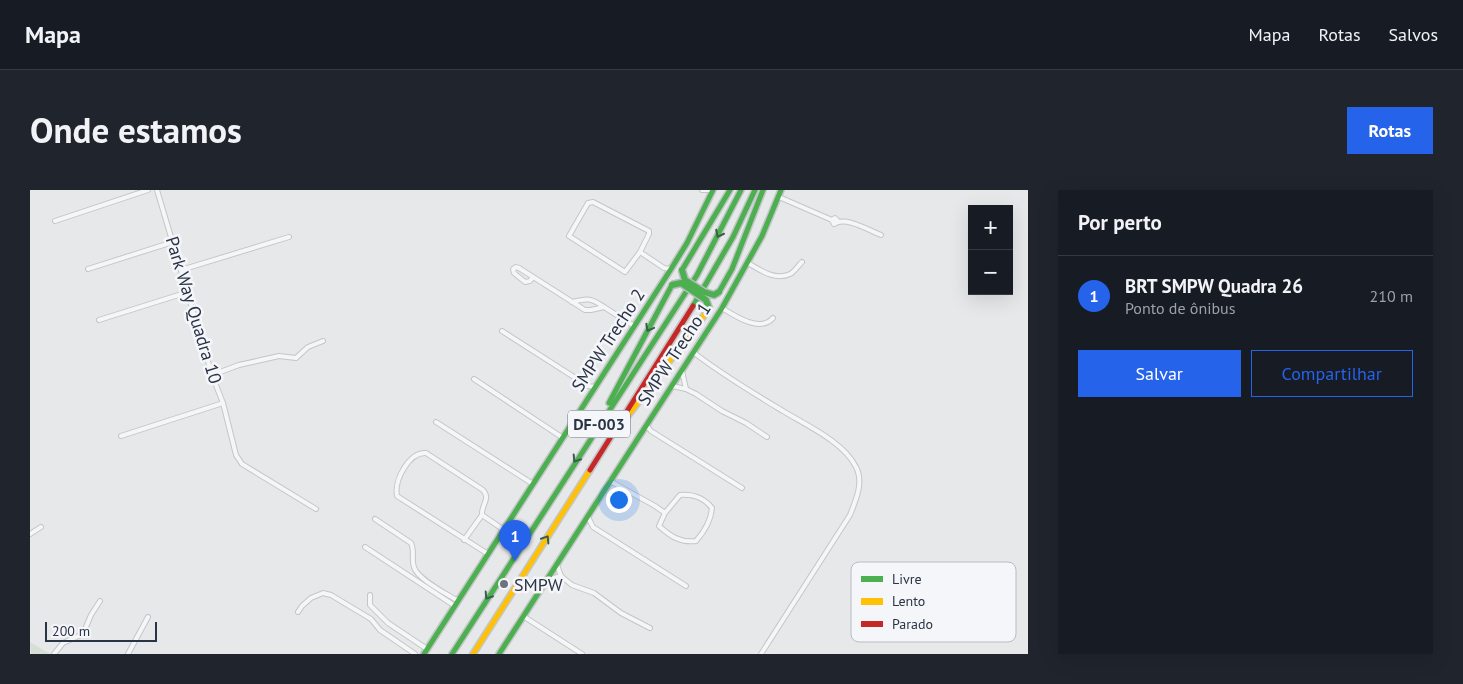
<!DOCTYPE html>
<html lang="pt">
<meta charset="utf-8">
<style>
:root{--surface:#171b24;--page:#20242c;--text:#f1f3f6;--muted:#9ea1a6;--line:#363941;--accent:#2563eb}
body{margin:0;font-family:"PT Sans",sans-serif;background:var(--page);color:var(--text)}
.controls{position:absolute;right:15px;top:15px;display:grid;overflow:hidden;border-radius:0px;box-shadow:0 5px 20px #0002}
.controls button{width:45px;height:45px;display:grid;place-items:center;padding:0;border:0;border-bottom:1px solid var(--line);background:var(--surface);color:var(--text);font:25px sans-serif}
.scale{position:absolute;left:15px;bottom:12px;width:112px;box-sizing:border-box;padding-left:5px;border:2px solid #2b3445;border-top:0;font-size:14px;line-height:18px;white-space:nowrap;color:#2b3445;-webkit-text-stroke:4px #f4f6f9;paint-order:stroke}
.you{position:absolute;left:588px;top:309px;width:18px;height:18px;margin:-12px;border:4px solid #fff;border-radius:50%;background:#1a73e8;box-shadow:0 0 0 8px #1a73e833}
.badge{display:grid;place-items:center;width:32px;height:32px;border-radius:50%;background:var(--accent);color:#fff;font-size:16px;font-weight:700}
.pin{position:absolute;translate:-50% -41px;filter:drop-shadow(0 1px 2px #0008)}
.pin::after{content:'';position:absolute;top:26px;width:18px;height:15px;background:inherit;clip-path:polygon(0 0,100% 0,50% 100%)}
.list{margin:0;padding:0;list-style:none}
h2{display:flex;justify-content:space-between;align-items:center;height:65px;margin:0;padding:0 20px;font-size:21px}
h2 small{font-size:16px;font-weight:400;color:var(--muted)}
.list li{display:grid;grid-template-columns:32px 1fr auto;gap:15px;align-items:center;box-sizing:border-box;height:80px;padding:0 20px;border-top:1px solid var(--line)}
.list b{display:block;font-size:19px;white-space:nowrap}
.list p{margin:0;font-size:16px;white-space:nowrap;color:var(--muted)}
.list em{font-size:16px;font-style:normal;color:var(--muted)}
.actions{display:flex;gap:10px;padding:15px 20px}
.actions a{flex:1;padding:11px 0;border:1px solid var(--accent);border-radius:0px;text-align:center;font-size:18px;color:var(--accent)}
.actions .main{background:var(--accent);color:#fff}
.map{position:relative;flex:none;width:998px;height:464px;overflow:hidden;border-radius:0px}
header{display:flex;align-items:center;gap:30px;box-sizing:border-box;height:70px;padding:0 25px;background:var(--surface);border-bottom:1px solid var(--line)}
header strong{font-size:24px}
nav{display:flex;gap:28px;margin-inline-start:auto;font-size:18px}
.intro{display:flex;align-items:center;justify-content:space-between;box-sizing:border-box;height:120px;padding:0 30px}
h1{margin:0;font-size:35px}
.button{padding:12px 22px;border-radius:0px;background:var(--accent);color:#fff;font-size:18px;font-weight:700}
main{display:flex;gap:30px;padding:0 30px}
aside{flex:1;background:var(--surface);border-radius:0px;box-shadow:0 5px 20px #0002}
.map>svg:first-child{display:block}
</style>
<header>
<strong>Mapa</strong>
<nav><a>Mapa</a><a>Rotas</a><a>Salvos</a></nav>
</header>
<div class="intro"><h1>Onde estamos</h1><a class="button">Rotas</a></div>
<main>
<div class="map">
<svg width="998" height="464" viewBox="0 0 998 464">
<rect width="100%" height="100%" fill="#e6e8ea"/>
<!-- green -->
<path fill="#d6ded6" d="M0,452L20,464H1Z"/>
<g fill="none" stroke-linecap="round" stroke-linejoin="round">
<!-- street casing -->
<g stroke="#c4c6c8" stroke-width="6">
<g id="street">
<path d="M127,0L182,185L193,213L206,265L212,274L286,319"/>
<path d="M672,0H683"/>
<path d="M749,7L802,30"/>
<path d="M563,12L619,41V44L610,62L595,82L539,46L558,13Z"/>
<path d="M25,31L118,0"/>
<path d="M808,31L805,28L802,30L804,34C816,26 838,40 851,45"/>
<path d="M610,62L634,78L641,79"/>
<path d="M718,73C730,80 745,91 760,84C764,82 768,76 772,72"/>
<path d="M58,79L143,52"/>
<path d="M151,80L259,47"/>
<path d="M503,87L500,91L495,92L484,83L483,79L486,77L489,78L555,120H561L574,117L604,136"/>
<path d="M542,112C558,108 561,108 574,117"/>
<path d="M692,118C705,126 730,143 743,128"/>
<path d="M69,130L158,102"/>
<path d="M472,141L558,196L565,197"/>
<path d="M663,162C691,184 723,203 753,221C776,235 814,252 826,277C834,292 826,310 820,325L731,464"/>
<path d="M652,181L656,199"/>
<path d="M182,185L209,175L249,166L266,168L278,157L293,151"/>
<path d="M444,189L533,248"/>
<path d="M642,196L656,199L666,204L692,221L716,233L737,247"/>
<path d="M406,232L503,294"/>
<path d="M616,235L621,241L712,298"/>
<path d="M91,246L193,213"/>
<path d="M580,291L625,316L635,323L629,336C640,346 650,353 666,351C674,342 681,330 682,318C673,307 663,304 650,305L635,323"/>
<path d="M558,327L563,337L656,396"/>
<path d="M345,329L381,353C385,361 381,369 384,377C387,389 417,404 428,411"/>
<path d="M0,344L11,337"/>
<path d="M434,350L452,325"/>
<path d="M335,357L425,416"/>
<path d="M458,364L367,306C364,290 379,262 396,263L453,300C461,309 451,315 452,325L474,340"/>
<path d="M527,375L531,386L542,395L564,403L591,423L620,438"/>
<path d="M517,390L531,386"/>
<path d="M340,405V415L358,433L397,459"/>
<path d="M268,422L272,416L281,408L293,403L301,405L341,429L350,440L385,464"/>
<path d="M493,426L552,464"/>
<path d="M24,464L33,453L53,444L61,425L70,411"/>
<path d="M98,464L118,427"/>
</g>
</g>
<!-- fast casing -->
<g stroke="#c4c6c8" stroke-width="8">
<g id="fast">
<path d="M652,80L700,0"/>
<path d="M689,102L702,79L733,0"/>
<path d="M663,116L703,47L725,0"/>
<path d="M579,213L642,95"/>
<path d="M394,464L641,79L657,53L683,0"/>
<path d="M422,464L667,85L711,0"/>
<path d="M469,464L692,118L732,46L751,0"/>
</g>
</g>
<!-- slow casing -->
<g stroke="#c4c6c8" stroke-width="8">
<g id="slow">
<path d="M597,227L679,119"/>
<path d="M443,464L560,280"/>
</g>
</g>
<!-- jam casing -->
<g stroke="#c4c6c8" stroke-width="8">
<path id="jam" d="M560,280L663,116"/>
</g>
<!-- street -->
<use href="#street" stroke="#f5f6f7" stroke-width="4"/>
<!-- fast -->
<use href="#fast" stroke="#4caf50" stroke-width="5"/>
<!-- slow -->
<use href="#slow" stroke="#ffc107" stroke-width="5"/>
<!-- jam -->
<use href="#jam" stroke="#c62828" stroke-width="5"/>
<!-- fast-bridge casing -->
<g stroke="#b8bbbf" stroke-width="9" stroke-linecap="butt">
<g id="fast-bridge">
<path d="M652,80L655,90L674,102L684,105L689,102"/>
<path d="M642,95L651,93L676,110L679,119"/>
</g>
</g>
<!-- fast-bridge -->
<use href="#fast-bridge" stroke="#4caf50" stroke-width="6"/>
</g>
<!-- one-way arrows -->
<defs><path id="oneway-chevron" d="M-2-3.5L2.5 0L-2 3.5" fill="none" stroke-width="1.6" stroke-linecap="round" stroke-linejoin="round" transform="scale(1.25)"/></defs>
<g stroke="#375f49">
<use href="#oneway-chevron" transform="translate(689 44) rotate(117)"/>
<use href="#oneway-chevron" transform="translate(619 138) rotate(118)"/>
<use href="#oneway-chevron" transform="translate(546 269) rotate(123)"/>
<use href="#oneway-chevron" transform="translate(516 349) rotate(-58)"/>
<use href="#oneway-chevron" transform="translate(458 406) rotate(123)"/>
</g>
<!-- markers -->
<circle fill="#6c737f" stroke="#f4f6f9" stroke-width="2" cx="474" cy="394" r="5"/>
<g text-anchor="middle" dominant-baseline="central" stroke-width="5" stroke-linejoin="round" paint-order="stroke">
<!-- shield labels -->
<rect fill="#f4f6f9" stroke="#676e7b" stroke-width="1" x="538" y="220.5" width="62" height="27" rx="4"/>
<g font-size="16" font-weight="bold" fill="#2b3445">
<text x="569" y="234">DF-003</text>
</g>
<!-- street labels -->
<g font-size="18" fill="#2b3445" stroke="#f4f6f9">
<text transform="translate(164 120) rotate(73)">Park Way Quadra 10</text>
<text transform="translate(578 150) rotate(-57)">SMPW Trecho 2</text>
<text transform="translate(644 164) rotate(-57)">SMPW Trecho 1</text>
</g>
<!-- poi labels -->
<g font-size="18" fill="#2b3445" stroke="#f4f6f9" text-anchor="start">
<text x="484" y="394">SMPW</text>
</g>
</g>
<!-- legend -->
<rect x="821" y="372" width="165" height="80" rx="8" fill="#f4f6f9" stroke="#b8bcc3" stroke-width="1"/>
<rect x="831" y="386" width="22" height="6" fill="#4caf50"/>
<rect x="831" y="408" width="22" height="7" fill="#ffc107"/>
<rect x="831" y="431" width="22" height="6" fill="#c62828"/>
<g font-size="14" fill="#2b3445">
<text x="862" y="394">Livre</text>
<text x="862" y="416">Lento</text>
<text x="862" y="439">Parado</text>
</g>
</svg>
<div class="controls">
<button>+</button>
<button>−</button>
</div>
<div class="scale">200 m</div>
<div class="you"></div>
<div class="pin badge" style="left:485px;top:371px">1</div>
</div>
<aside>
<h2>Por perto<small></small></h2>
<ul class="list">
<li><span class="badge">1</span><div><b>BRT SMPW Quadra 26</b><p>Ponto de ônibus</p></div><em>210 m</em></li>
</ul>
<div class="actions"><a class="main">Salvar</a><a>Compartilhar</a></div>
</aside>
</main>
